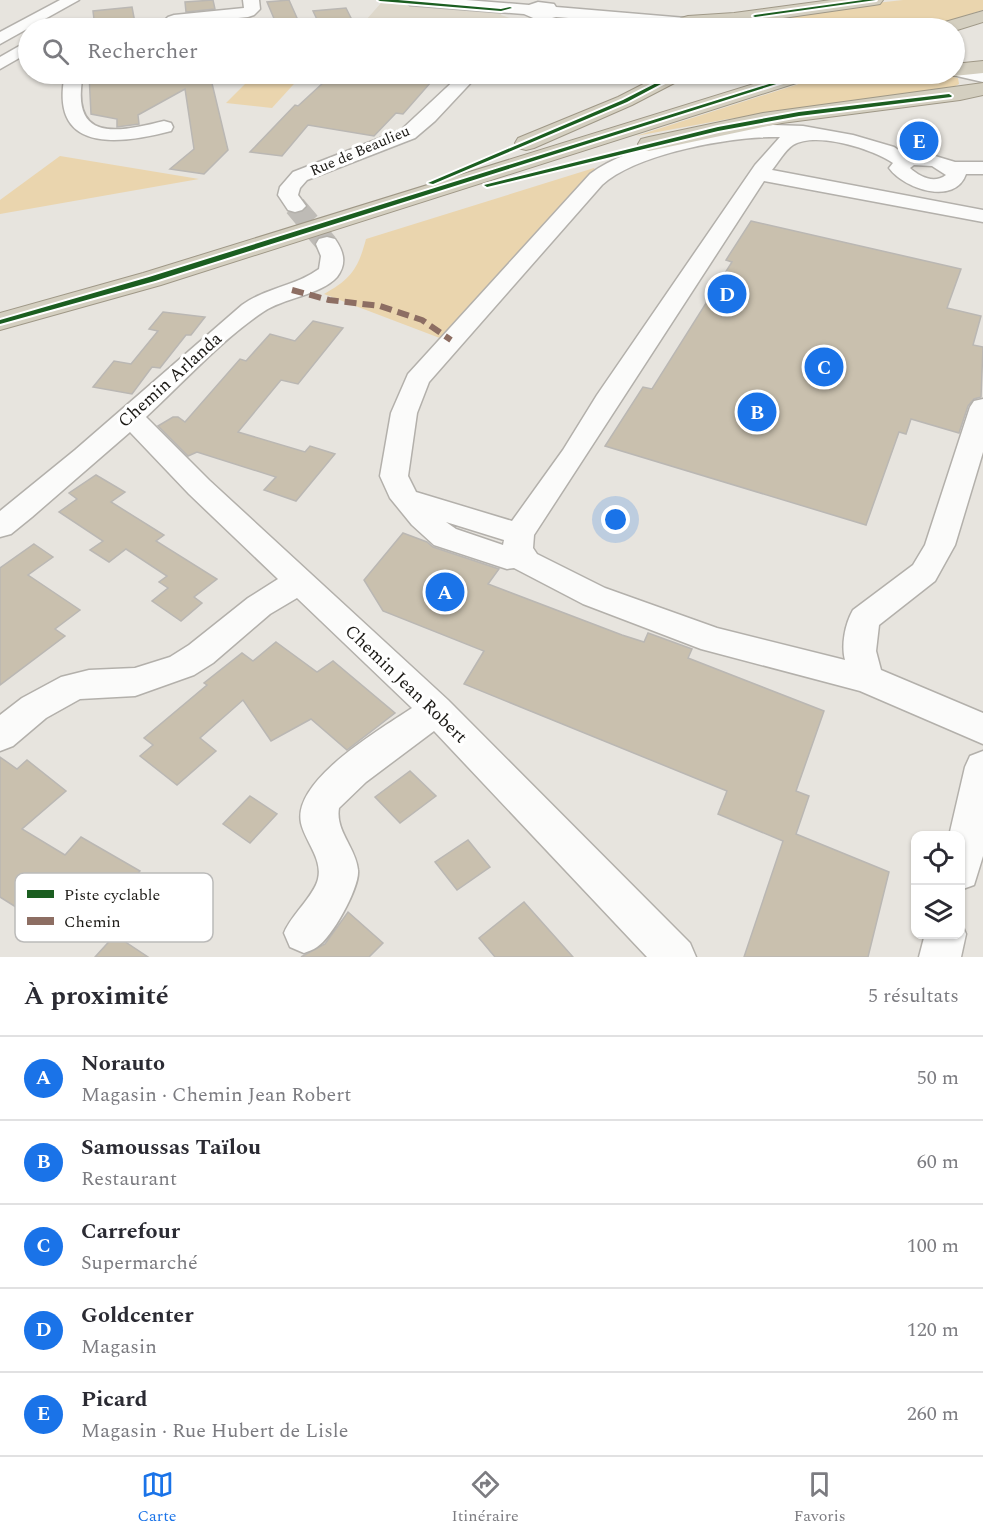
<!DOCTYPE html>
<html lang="fr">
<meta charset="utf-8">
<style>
:root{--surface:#fff;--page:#f7f7f7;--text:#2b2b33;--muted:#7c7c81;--line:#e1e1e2;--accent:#1a73e8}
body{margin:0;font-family:Spectral,serif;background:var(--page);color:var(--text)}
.controls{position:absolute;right:18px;bottom:18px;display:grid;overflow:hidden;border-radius:12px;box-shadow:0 2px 4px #0004}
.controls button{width:54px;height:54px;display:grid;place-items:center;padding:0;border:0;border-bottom:2px solid var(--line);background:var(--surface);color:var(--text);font:30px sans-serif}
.you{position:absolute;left:616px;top:520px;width:21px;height:21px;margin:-15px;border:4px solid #fff;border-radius:50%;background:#1a73e8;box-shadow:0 0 0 9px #1a73e833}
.badge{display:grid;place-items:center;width:39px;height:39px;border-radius:50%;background:var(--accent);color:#fff;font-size:20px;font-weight:700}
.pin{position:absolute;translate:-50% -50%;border:3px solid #fff;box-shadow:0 2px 6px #0006}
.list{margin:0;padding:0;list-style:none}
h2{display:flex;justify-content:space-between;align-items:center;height:78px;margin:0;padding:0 24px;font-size:26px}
h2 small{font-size:20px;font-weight:400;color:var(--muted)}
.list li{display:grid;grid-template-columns:39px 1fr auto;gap:18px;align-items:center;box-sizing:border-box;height:84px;padding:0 24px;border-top:2px solid var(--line)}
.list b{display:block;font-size:22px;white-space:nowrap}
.list p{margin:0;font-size:20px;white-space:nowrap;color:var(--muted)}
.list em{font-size:20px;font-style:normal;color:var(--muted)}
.icon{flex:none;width:33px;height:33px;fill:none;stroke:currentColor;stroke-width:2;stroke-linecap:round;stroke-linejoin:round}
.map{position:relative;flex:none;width:983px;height:957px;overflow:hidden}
.search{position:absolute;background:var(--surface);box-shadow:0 2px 4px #0004;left:18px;right:18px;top:18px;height:66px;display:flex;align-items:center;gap:15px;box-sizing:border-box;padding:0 21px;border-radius:33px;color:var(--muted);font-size:22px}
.sheet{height:498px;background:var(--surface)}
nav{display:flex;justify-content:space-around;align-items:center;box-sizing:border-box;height:84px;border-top:2px solid var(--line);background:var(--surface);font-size:16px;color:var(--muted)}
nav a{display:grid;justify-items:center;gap:3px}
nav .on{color:var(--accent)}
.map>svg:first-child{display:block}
</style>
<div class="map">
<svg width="983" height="957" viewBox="0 0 983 957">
<rect width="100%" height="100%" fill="#e7e4de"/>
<!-- built -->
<path fill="#ded8cb" d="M381,3L502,12L501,15L513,19L515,23L510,28H359Z"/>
<!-- green -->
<g fill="#ead5ae">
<path d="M903,0H983V10L926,28H766L756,24L760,20L813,10Z"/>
<path d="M574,15L646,23L625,28H557L550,24Z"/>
<path d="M255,74H303L272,108L226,103Z"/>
<path d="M830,74H938L958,78L959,84L941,94L728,119L636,136Z"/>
<path d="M60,156L199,179L0,214V200Z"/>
<path d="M594,168L598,174L445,340L324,294C351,279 358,269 366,239Z"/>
</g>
<!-- building -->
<g fill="#c9c0ae" stroke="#bab7b3" stroke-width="1.5">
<path d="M213,0L215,9L186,12L185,2Z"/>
<path d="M289,0L301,27L278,28L267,2Z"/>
<path d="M132,7L136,28H95L93,11Z"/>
<path d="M346,8L356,28H321L313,11Z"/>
<path d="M89,74H213L210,75L228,150L204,174L170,169L194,149L185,89L138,115L139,124L117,127V119L91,114Z"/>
<path d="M357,74H438L403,114L396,113L374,136L308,125L282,156L250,152L295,105L298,106L324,82L334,83L339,78L356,81Z"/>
<path d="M751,221L961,269L947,308L981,316L973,345L983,347L981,397L974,399L968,406L959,433L911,419L906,434L899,432L866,525L605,446L643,387L652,389L732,262L726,260Z"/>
<path d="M163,312L205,317L191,335H186L160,368L152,367L132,394L93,387L114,361L131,364L158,331L149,329Z"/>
<path d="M313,321L343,328L298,384L281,380L238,432L305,452L310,446L335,454L296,501L264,490L276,477L197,452L188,456L158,426L173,417H178L185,422L240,359L246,361L270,334L295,341Z"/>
<path d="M96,475L125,492L111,502L164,535L156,541L217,579L194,597L202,603L181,621L152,601L168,588L159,582L167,576L126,549L109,562L90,550L103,541L59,512L77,499L69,493Z"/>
<path d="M403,533L427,542L433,547L499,569L488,584L622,635L644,642L648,633L692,649L688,658L824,711L796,791L809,796L796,834L889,872L868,957H744L783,841L718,814L727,791L464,684L484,651L383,611L364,580Z"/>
<path d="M34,544L53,557L28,575L80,610L55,629L65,636L0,685V568Z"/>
<path d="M276,642L317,672L333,661L395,713L347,750L311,719L271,741L243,700L200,738L216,751L177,785L140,756L153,745L144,738L207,685L204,683L242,653L253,661Z"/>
<path d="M0,757L17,769L27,760L66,791L22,829L65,855L81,837L140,871L115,902L81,882L67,899L55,891L43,905L30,897L19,909L0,897Z"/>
<path d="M410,771L436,796L400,823L375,797Z"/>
<path d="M250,796L277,814L250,843L223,824Z"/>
<path d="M468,840L490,867L457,890L435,862Z"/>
<path d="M524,902L573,957H495L479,938Z"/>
<path d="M348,912L383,943L369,957H301L325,944Z"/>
<path d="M115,935L148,957H95Z"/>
</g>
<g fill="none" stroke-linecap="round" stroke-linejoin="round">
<!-- minor-tunnel -->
<path stroke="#bebbb6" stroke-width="22" stroke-dasharray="22 11" stroke-linecap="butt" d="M295,206L327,244"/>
<!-- minor casing -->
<g stroke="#b3b0ab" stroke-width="3">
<g id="minor">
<path d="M60,0H79L0,44V32Z"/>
<path d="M243,0H259L260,9L254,15L248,17L179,24L173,28H156L168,17L174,15L244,8Z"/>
<path d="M402,0H466L529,5L538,2L554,4L556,7L745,23L753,28H694L556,17L540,21L524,14L410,5Z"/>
<path d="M28,41V53L0,69V57Z"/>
<path d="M954,65L983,72V82L948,74H954Z"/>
<path d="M65,74H83C70,142 116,133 164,121L171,123L173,127L171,131C118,145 49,153 65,74Z"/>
<path d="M461,74H479L435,121L415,138L307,180L300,188L298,195L306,206L302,210L295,212L288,210L278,195L280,187L293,172L401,130Z"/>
<path d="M773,125L803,126L853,135L894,147L906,155L925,153L955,162H983V174H966C955,206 904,189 889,168L893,163C873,149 816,131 793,145C785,150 778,163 772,170L983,210V222L764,181L534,535L533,548L537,554L605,588L717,628L845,660C841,645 845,624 853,610L913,565L925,545L970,407L974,401L983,399V452L955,545L935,581L879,625L876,651L881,670L983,713V744L860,691L701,649L583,604L514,568L507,569L434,545L412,525L390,498L380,476L391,413L408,374L590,174C632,142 721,129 773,125ZM780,137L755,165L597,395L563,450L512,521L416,492L408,476L417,413L429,382L602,185C637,153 733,136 780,137ZM914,165L932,166L946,175C934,184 920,177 910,168ZM446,522L504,540L503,545L456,529Z"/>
<path d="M327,237L335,239C344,252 347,264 337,277C321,295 283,298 263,312C220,341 184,382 146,417L209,480L448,700L690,943L696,957H647L434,731L366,782L339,808C335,831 356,848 358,870C360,887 332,938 317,947C313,950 308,951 304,953L290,947L284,933C291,915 314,896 318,879C323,859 305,841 301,823C292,780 381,729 412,708L297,598L270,614L213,663L194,675L135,696L80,699L46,718L13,746L0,751V715L22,698L61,677L89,670L135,668L170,657L189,645L248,598L278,579L189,494L130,432L32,517L11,534L0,537V511L75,450L242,305C265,288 296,286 319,269L321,256L316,244L319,239Z"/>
<path d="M983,751V856L974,885L960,890V836H949L965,767L970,756Z"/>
<path d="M960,920L966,934L961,957H919L925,934H960Z"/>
</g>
</g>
<!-- highway casing -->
<g stroke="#9f9887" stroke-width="2">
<g id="highway">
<path d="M831,0H883L880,4L874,5L734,25L688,28L681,26L679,22L681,18L688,16L734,13Z"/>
<path d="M983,11V22L954,31V28H936L938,24Z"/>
<path d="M983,61V73L954,76L946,74H954V64Z"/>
<path d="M663,74H687L684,78L632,105L534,148L526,150L518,148L515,143L518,138L618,97Z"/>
<path d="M786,74H815L812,78L161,285L0,330V313L143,273Z"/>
<path d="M983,83V95L960,100L782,123L649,151L641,149L638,144L641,139L649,137L763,113Z"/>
</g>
</g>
<!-- minor -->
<use href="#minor" fill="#fbfbfa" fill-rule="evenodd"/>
<!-- highway -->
<use href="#highway" fill="#d4cfc0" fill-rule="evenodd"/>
<!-- quiet -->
<path stroke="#8d6e63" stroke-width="6" stroke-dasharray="12 6" stroke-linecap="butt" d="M292,290L329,300L380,306L422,320L451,340"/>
<!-- cycleway casing -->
<g stroke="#fff" stroke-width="4">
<g id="cycleway">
<path d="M378,0H398L501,9L510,7L512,8L501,11L380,1Z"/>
<path d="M863,0H876L755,17L753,16L755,15Z"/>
<path d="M674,74H680L627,102L433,184L428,183L623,100Z"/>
<path d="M801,74H808L155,281L0,324V320L149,277Z"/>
<path d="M949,94L952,96L951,97L799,116L718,131L487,187L484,185L718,127L799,112Z"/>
</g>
</g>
<!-- cycleway -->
<use href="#cycleway" fill="#1b5e20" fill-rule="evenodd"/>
</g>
<g text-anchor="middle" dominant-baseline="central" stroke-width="6" stroke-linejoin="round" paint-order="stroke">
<!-- far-street labels -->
<g font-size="15" fill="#1b1915" stroke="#fff">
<text transform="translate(360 151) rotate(-23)">Rue de Beaulieu</text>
</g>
<!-- street labels -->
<g font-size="18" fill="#1b1915" stroke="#fff">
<text transform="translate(170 380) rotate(-42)">Chemin Arlanda</text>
<text transform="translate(406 684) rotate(44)">Chemin Jean Robert</text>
</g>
</g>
<!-- legend -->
<rect x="15" y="873" width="198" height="69" rx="9" fill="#fff" stroke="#bbbab9" stroke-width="1.5"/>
<rect x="27" y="890" width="27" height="8" fill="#1b5e20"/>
<rect x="27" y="917" width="27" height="8" fill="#8d6e63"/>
<g font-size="16" fill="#1b1915">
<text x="64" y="900">Piste cyclable</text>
<text x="64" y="927">Chemin</text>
</g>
</svg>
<div class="controls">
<button><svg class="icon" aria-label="locate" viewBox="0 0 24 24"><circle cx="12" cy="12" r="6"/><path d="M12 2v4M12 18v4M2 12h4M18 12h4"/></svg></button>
<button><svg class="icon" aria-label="layers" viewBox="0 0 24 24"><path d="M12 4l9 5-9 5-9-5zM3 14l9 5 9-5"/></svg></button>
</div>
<div class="you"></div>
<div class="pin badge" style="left:445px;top:592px">A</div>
<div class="pin badge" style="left:757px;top:412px">B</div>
<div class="pin badge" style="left:824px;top:367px">C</div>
<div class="pin badge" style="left:727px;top:294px">D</div>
<div class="pin badge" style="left:919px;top:141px">E</div>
<div class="search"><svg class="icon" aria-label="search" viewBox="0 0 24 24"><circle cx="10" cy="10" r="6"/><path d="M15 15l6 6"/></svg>Rechercher</div>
</div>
<section class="sheet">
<h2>À proximité<small>5 résultats</small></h2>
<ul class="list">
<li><span class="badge">A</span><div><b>Norauto</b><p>Magasin · Chemin Jean Robert</p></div><em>50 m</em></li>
<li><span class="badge">B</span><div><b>Samoussas Taïlou</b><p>Restaurant</p></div><em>60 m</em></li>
<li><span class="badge">C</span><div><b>Carrefour</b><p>Supermarché</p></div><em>100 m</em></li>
<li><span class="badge">D</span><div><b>Goldcenter</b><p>Magasin</p></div><em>120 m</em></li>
<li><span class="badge">E</span><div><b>Picard</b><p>Magasin · Rue Hubert de Lisle</p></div><em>260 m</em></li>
</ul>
</section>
<nav>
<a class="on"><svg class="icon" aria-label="map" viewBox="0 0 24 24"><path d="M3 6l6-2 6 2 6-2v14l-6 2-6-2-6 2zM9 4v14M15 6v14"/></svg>Carte</a>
<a><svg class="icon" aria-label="directions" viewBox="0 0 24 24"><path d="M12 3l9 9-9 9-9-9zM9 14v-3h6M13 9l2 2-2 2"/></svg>Itinéraire</a>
<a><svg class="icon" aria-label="saved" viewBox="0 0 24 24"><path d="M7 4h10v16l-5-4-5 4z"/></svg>Favoris</a>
</nav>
